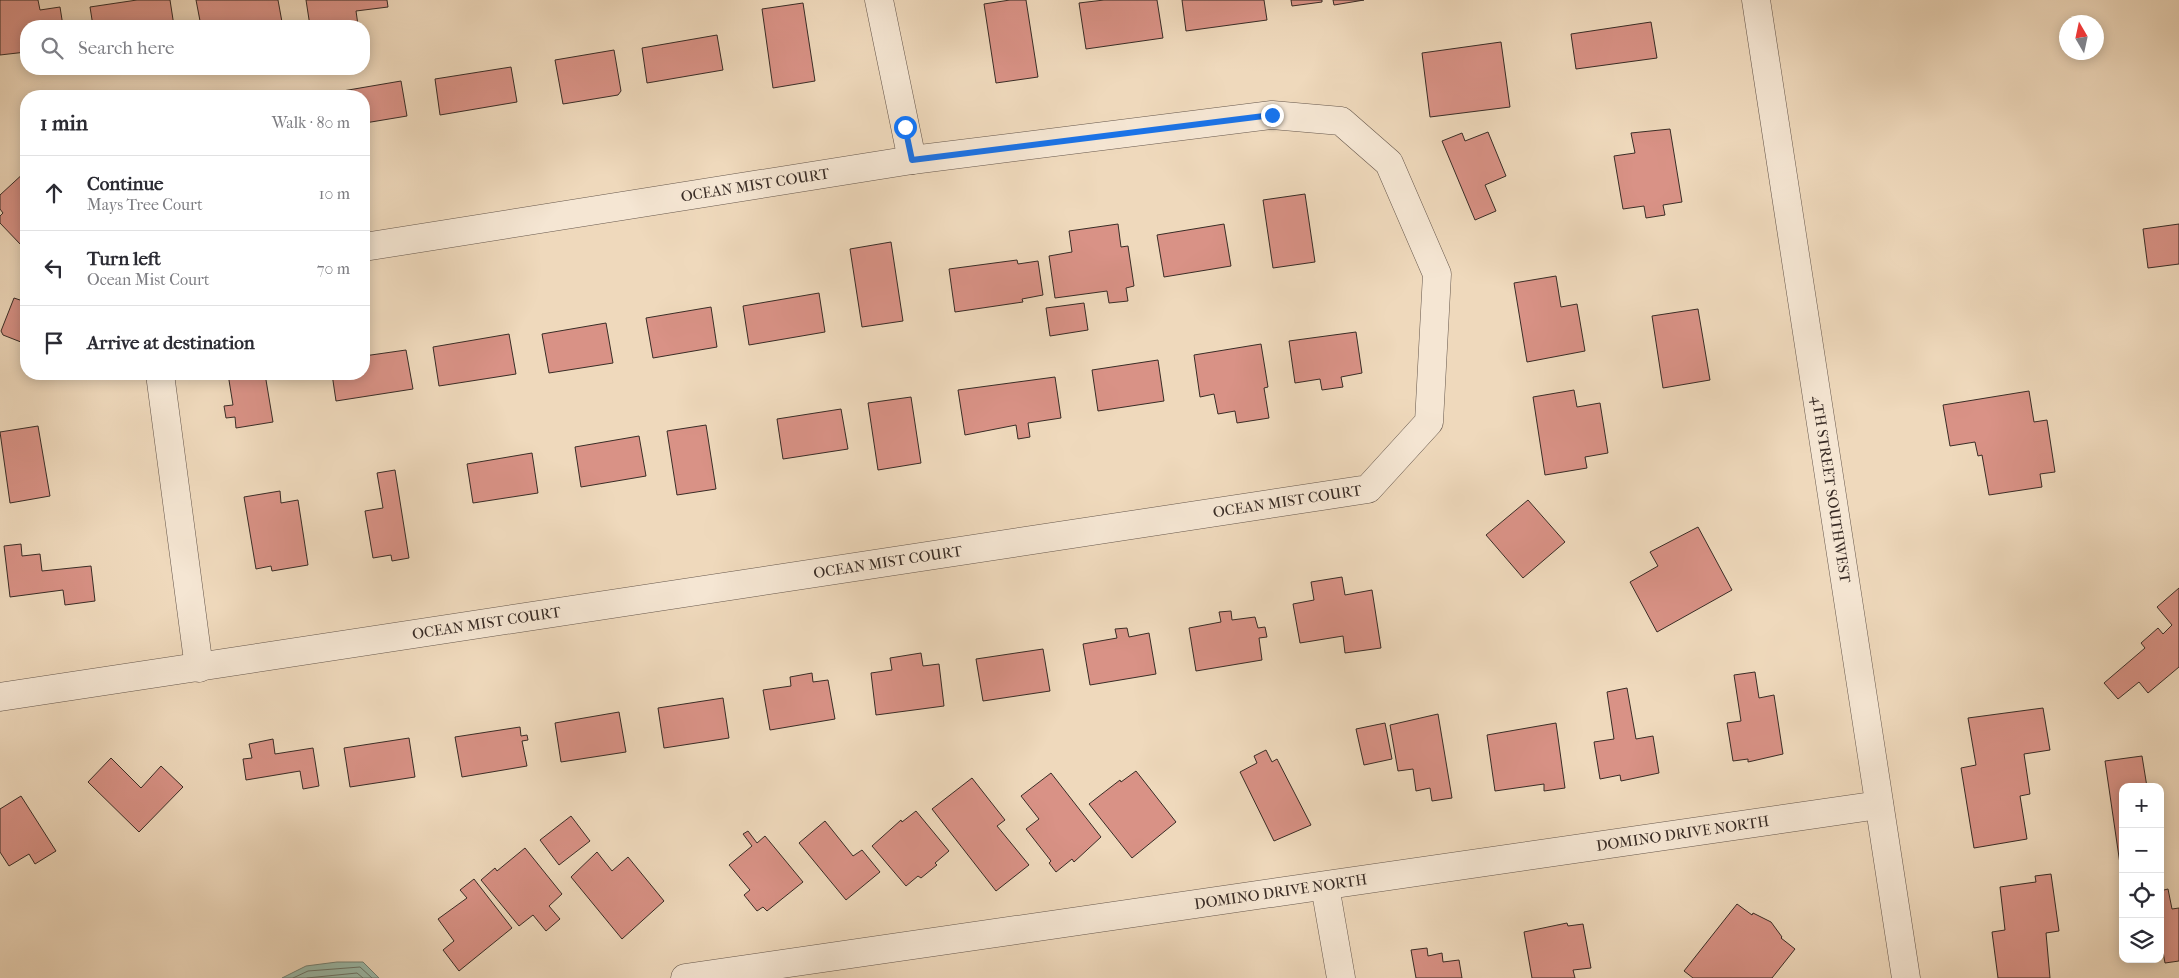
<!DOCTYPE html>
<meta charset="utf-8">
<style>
:root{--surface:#fff;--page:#f7f7f7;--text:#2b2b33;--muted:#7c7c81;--line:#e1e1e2}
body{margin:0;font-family:"IM FELL French Canon",serif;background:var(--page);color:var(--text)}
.controls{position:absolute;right:15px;bottom:15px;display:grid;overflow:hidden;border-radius:10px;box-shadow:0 2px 12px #0003}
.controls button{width:45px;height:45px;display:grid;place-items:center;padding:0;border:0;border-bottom:1px solid var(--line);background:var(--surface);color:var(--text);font:25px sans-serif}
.compass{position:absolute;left:2059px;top:15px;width:45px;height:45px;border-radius:50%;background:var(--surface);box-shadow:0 2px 12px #0003;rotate:351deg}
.stop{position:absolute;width:15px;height:15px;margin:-11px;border:4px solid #1a73e8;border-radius:50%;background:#fff}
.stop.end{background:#1a73e8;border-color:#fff;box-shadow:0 1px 5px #0008}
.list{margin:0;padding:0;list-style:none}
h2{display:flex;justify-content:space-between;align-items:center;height:65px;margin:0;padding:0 20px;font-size:21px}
h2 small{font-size:16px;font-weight:400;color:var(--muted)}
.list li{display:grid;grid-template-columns:32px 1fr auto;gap:15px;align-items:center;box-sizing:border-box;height:75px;padding:0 20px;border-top:1px solid var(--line)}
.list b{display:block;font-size:19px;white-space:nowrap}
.list p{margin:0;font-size:16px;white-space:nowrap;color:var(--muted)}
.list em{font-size:16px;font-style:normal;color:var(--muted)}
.icon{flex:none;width:28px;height:28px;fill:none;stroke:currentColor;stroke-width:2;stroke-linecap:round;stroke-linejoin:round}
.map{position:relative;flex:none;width:2179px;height:978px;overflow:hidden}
.search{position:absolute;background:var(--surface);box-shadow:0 2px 12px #0003;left:20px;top:20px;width:350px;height:55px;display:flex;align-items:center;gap:12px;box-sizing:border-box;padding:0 18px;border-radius:20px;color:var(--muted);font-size:19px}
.panel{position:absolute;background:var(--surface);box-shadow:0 2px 12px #0003;left:20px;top:90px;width:350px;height:290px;border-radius:20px}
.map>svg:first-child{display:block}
</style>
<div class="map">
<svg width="2179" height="978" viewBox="0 0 2179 978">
<rect width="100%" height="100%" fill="#efd9bc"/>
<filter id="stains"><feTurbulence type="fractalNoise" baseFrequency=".004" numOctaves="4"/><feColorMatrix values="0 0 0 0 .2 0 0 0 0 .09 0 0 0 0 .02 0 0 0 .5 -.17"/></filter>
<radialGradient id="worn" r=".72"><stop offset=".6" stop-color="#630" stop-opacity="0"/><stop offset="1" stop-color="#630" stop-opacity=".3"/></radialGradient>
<!-- water -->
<path fill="#9bbbaa" stroke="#748275" d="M337,962H363L379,978H282L306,966Z"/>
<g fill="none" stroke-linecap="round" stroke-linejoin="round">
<!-- shore -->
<g stroke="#6a7468" stroke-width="1">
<path d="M293,978L308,971L360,967L372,978"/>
<path d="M307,978L357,973L363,978"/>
</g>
</g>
<!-- building -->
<g fill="#d99286" stroke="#392c26">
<path d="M0,0H38L40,10L60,7L63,26H26V52L0,55Z"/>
<path d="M137,0H170L174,26H93L90,7Z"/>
<path d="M196,0H278L282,22L252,26H201Z"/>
<path d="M306,0H387L388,7L356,11L358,25L310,26Z"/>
<path d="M1010,0H1026L1038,77L996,83L984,4Z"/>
<path d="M1104,0H1157L1163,38L1086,49L1079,3Z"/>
<path d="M1182,0H1264L1267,20L1186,31Z"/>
<path d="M1291,0H1322V2L1292,6Z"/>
<path d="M1333,0H1364L1334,5Z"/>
<path d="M803,3L815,81L773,88L762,9Z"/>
<path d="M1651,22L1657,58L1576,69L1571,34Z"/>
<path d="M717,35L723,70L647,83L642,48Z"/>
<path d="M1501,42L1510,107L1430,117L1422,53Z"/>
<path d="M614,50L621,91L618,95L563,104L555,60Z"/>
<path d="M511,67L517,102L440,115L435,79Z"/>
<path d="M401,81L407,116L365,123L367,135H364V96H325V94Z"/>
<path d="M1670,129L1682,202L1663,205L1665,215L1646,218L1644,206L1623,209L1614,156L1635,153L1631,133Z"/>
<path d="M1488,132L1506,176L1485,185L1496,211L1475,220L1442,141L1462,133L1465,141Z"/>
<path d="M26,171V240L21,245L0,223V216L3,213L0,209V195Z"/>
<path d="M1305,194L1315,262L1273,268L1263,200Z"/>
<path d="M1118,224L1121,247L1128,246L1134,286L1126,288L1128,301L1109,303L1107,291L1055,298L1049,256L1072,252L1069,231Z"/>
<path d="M1224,224L1231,266L1164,277L1157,235Z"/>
<path d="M2179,224V264L2148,268L2143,229Z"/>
<path d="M891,242L903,321L862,327L850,249Z"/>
<path d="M1017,260L1018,264L1038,261L1043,295L1022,299L1023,302L955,312L949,269Z"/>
<path d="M1556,276L1561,307L1577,304L1585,351L1527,362L1514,283Z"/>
<path d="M819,293L825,332L749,345L743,306Z"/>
<path d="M14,298L26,302V344L3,335L1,331Z"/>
<path d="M1084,303L1088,330L1050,336L1046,308Z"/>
<path d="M711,307L717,347L653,358L646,318Z"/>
<path d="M1698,309L1710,380L1663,388L1652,316Z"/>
<path d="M606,323L613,363L549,373L542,334Z"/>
<path d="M1356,332L1362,373L1341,377L1343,387L1322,390L1320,379L1295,383L1289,341Z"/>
<path d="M509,334L516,374L439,386L433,347Z"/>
<path d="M1261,344L1268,387L1264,388L1269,418L1237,423L1235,411L1218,414L1214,394L1200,397L1194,355Z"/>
<path d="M406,350L413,389L336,401L332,374H364V356Z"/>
<path d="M1158,360L1164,401L1098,411L1092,370Z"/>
<path d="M228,374H265L273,422L236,428L235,417L226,418L224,406L233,405Z"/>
<path d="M1055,377L1061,418L1028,423L1030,437L1018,439L1016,425L965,435L958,390Z"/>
<path d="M1574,390L1577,407L1600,403L1608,453L1585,457L1587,468L1545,475L1533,397Z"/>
<path d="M2029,391L2034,422L2047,420L2055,472L2040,474L2042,487L1989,495L1982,455L1978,456L1975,442L1950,446L1943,405Z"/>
<path d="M911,397L921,463L878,470L868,403Z"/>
<path d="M841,409L848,449L783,459L777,419Z"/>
<path d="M706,425L716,489L677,495L667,431Z"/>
<path d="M38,426L50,496L10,503L0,432Z"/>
<path d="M639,436L646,476L581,487L575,447Z"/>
<path d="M532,453L538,493L473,503L467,464Z"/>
<path d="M395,470L409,558L392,561L391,555L373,558L365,511L383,508L377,473Z"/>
<path d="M280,491L281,503L298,500L308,565L272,571L271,566L256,569L244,497Z"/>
<path d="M1528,500L1565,542L1523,578L1486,535Z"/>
<path d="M1698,527L1732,590L1657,632L1630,582L1658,566L1650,552Z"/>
<path d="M21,544L22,556L40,554L42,571L91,566L95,601L65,605L63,590L10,597L4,546Z"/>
<path d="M1342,577L1345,595L1372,590L1381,648L1345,653L1343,636L1300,643L1293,604L1314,600L1311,582Z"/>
<path d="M2179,588V667L2148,693L2139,682L2118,699L2104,683L2145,648L2141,643L2158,628L2163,634L2172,625L2157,607Z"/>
<path d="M1231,611L1232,620L1255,617L1258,628L1265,627L1267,637L1259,638L1262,660L1196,671L1189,628L1221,622L1219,612Z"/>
<path d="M1127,628L1129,637L1149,633L1156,674L1090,685L1083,644L1117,638L1115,629Z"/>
<path d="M1043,649L1050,691L983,701L976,659Z"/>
<path d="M921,653L923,666L939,664L944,706L876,715L871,673L892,670L890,658Z"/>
<path d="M1755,672L1759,698L1774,695L1783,754L1748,762V759L1733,761L1727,723L1741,721L1734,675Z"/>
<path d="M812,673L813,682L828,680L835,719L770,730L763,690L791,686L790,677Z"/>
<path d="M1627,688L1636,739L1653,736L1659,773L1621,781L1620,775L1600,779L1594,742L1614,739L1607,692Z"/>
<path d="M723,698L729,738L664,748L658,708Z"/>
<path d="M2043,708L2050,750L2024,754L2030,794L2020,796L2027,839L1974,848L1961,768L1976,765L1968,718Z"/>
<path d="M619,712L626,752L561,762L555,723Z"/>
<path d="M1438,714L1452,798L1432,801L1430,788L1416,791L1413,769L1398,771L1390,725Z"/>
<path d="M1385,723L1392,759L1364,765L1356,729Z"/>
<path d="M1556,723L1565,788L1544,791V784L1495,791L1487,735Z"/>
<path d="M520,727L521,736L527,735L528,740L522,741L527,766L462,777L455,737Z"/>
<path d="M409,738L415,777L350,787L344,748Z"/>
<path d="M273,739L275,754L313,748L319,786L303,789L300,771L246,780L243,759L252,758L249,744Z"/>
<path d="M1266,750L1272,762L1277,759L1311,825L1274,841L1240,772L1257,763L1254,756Z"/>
<path d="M2142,756L2147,787H2123V863L2120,864L2105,761Z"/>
<path d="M111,758L141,788L161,766L183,787L139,832L88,782Z"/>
<path d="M1136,771L1176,822L1132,858L1089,804L1120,780L1121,782Z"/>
<path d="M1051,773L1101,837L1074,862L1072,859L1056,872L1049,863L1051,861L1026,829L1039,819L1021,796Z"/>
<path d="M972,778L1005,820L997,826L1029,865L996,891L932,809Z"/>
<path d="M21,796L56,851L35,864L29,854L9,866L0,852V809Z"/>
<path d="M916,811L949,851L935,863L937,865L921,878L918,876L906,886L872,846L901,820L902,822Z"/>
<path d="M571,816L590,841L559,865L540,840Z"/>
<path d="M825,821L853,856L862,850L880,872L846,900L799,843Z"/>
<path d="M748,831L757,843L765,836L803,882L767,911L763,907L757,911L744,895L750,890L729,865L752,846L743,834Z"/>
<path d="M525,848L562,894L549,906L560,919L546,931L533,915L519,926L481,880L495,868L497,871Z"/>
<path d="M597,852L612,871L628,857L664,901L622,939L571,877Z"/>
<path d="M2051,874L2059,931L2046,933L2050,978H1998L1992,932L2005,930L2000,887L2036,882L2035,876Z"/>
<path d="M474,879L512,928L459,971L443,950L454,941L438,919L467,898L460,890Z"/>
<path d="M2168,889L2172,909L2179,908V961L2165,963L2162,946H2160V891Z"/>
<path d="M1737,904L1752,915L1753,913L1771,922L1782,937L1781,938L1795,949L1772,978H1693L1684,971Z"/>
<path d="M1567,923L1568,926L1583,924L1591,968L1573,970L1575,978H1532L1524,932Z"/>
<path d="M1427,948L1428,956L1442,953L1443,962L1459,960L1462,978H1416L1411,950Z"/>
</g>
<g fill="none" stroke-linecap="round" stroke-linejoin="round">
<!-- street casing -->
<g stroke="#66574c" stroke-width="29">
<g id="street">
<path d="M879,0L912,160"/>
<path id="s1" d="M1756,0L1906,978"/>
<path d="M160,374L199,668"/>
<path id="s2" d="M0,697L1368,489L1429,422L1437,274L1389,163L1341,121L1272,115L912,160L364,247"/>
<path d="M1325,886L1341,978"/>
<path id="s3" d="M685,978L1879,805"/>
</g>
</g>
<!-- street -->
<use href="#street" stroke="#f5e6d3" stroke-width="28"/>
</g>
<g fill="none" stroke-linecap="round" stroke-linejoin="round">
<!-- route -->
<path stroke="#1a73e8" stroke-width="6" d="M905,127L912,160L1272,115"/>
</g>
<g text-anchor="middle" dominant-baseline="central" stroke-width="4.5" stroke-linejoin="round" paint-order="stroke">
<!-- street labels -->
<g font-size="15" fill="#392c26" stroke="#f5e6d3">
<text transform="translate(755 185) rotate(-9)">OCEAN MIST COURT</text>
<text stroke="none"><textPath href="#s1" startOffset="495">4TH STREET SOUTHWEST</textPath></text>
<text stroke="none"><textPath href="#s2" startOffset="1302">OCEAN MIST COURT</textPath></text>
<text stroke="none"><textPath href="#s2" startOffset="898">OCEAN MIST COURT</textPath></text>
<text stroke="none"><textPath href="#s2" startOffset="492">OCEAN MIST COURT</textPath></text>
<text stroke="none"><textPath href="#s3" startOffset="1008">DOMINO DRIVE NORTH</textPath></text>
<text stroke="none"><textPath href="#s3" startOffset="602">DOMINO DRIVE NORTH</textPath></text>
</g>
</g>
<rect width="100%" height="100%" filter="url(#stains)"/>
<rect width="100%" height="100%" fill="url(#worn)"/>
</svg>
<div class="controls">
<button>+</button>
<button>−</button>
<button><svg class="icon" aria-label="locate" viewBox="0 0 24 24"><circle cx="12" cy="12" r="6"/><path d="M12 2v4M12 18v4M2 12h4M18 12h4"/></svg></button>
<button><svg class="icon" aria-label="layers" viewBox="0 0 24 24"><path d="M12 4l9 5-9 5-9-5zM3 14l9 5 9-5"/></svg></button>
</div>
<svg class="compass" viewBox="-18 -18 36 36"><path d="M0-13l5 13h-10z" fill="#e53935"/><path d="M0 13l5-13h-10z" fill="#7c7c81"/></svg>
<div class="stop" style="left:905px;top:127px"></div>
<div class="stop end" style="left:1272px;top:115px"></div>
<div class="search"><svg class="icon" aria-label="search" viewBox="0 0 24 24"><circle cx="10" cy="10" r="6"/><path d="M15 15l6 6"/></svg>Search here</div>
<section class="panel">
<h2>1 min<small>Walk · 80 m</small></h2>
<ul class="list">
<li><svg class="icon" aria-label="ahead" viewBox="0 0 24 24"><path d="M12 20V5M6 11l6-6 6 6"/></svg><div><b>Continue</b><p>Mays Tree Court</p></div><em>10 m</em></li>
<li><svg class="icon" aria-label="left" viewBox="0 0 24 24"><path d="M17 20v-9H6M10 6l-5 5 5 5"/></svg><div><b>Turn left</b><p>Ocean Mist Court</p></div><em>70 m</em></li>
<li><svg class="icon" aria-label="arrive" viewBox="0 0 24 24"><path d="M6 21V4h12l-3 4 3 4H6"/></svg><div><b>Arrive at destination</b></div></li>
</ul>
</section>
</div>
